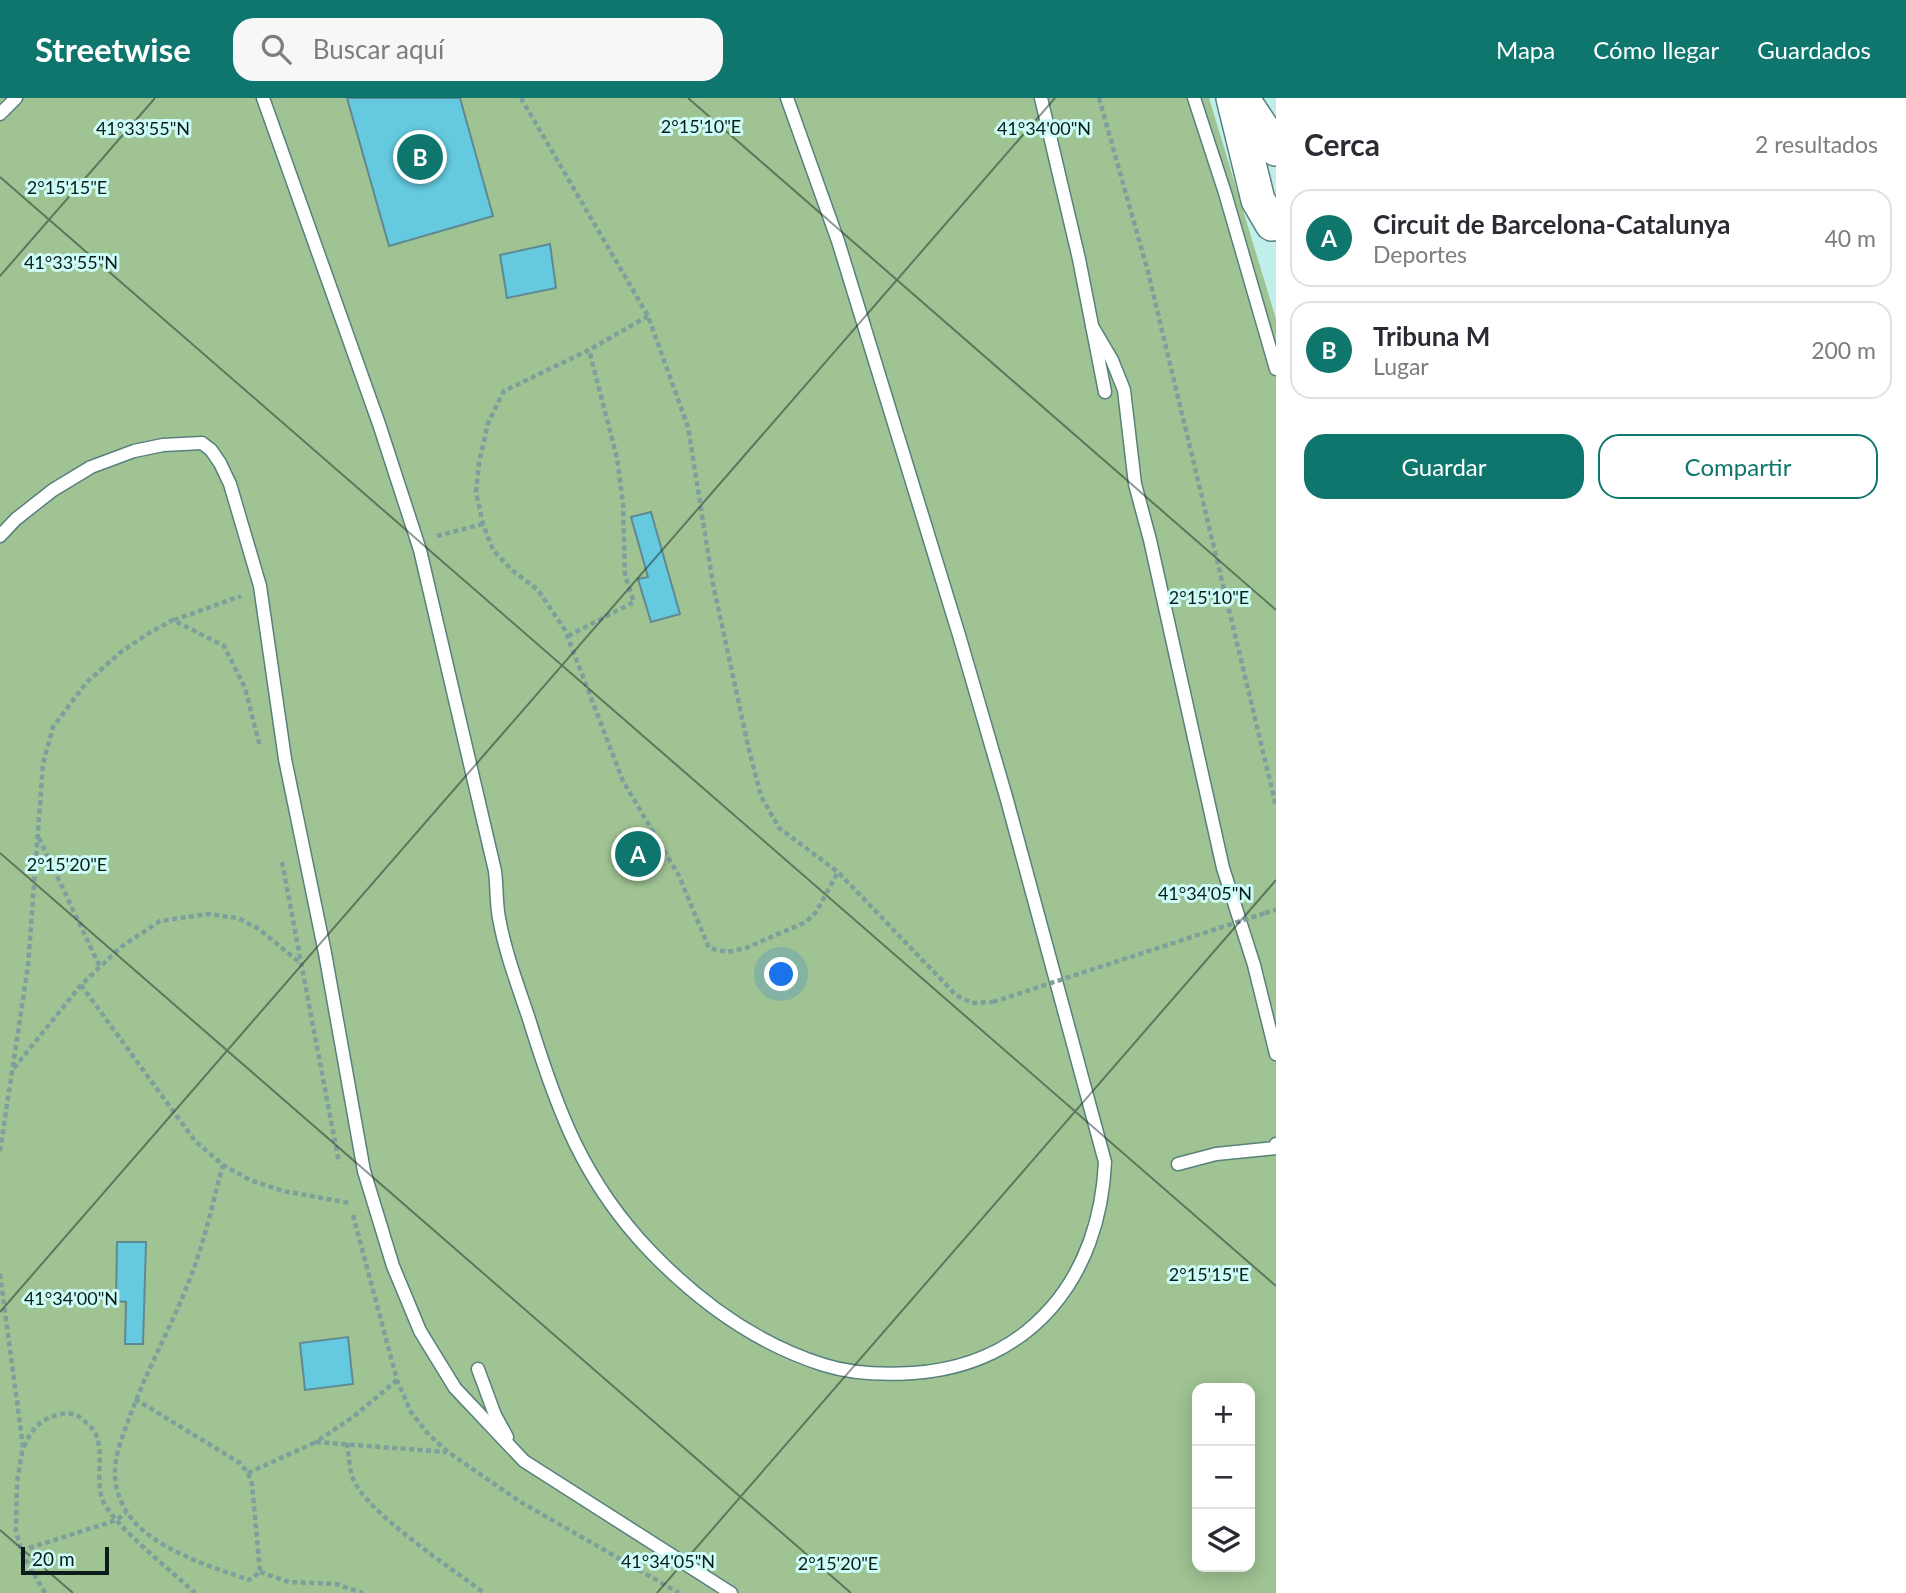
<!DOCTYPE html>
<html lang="es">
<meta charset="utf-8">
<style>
:root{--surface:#fff;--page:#f7f7f7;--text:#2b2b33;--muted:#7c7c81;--line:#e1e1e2;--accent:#0f766e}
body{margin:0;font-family:Lato,sans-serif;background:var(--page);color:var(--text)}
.controls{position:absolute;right:21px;bottom:21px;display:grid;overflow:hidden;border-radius:14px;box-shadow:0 4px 18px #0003}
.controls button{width:63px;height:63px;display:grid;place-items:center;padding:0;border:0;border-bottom:2px solid var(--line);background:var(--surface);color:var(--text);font:35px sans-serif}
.scale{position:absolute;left:21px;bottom:18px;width:88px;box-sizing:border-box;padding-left:7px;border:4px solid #0a1c1a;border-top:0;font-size:19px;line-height:24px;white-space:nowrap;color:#0a1c1a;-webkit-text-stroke:5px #cdfbf6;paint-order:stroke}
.you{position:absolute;left:782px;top:877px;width:24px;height:24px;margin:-18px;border:5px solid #fff;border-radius:50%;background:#1a73e8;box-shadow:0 0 0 10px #1a73e833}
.badge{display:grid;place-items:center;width:46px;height:46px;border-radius:50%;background:var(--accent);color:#fff;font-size:23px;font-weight:700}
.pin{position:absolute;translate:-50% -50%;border:4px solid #fff;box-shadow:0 2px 7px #0006}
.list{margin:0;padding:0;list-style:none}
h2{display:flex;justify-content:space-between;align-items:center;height:91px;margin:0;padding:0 28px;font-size:30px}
h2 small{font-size:23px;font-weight:400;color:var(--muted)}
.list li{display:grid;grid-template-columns:46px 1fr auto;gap:21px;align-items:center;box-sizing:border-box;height:98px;margin:0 14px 14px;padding:0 14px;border:2px solid var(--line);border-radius:21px}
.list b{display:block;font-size:26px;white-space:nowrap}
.list p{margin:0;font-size:23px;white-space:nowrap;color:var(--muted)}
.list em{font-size:23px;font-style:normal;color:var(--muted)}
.actions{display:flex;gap:14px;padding:21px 28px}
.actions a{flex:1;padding:16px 0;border:2px solid var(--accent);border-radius:21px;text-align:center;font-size:24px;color:var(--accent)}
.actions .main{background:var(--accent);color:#fff}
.icon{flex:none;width:38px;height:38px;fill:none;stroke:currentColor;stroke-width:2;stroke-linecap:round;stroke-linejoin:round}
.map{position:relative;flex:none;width:1276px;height:1495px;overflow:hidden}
header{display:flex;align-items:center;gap:42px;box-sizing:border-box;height:98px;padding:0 35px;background:var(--accent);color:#fff}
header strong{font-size:33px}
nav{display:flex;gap:38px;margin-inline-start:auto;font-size:24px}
.search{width:490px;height:63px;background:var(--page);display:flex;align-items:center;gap:18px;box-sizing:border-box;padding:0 24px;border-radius:21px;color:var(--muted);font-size:26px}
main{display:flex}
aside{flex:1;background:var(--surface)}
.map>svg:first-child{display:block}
</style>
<header>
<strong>Streetwise</strong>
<div class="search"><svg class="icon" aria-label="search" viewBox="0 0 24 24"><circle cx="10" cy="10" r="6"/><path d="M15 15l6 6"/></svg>Buscar aquí</div>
<nav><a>Mapa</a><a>Cómo llegar</a><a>Guardados</a></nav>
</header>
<main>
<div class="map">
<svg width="1276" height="1495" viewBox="0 0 1276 1495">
<rect width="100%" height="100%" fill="#c0eee8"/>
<!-- green -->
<path fill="#9fc393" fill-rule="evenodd" d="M0,0H1209L1276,221V1495H0ZM1197,1290H1250V1469H1197Z"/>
<!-- building -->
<g fill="#65cadf" stroke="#608992" stroke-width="2">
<path d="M347,0H460L493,118L389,148Z"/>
<path d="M550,146L556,190L507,200L500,157Z"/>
<path d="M651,414L680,516L651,524L638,481L648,479L631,419Z"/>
<path d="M117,1144H146L143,1246H125L126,1204L116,1203Z"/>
<path d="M348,1239L353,1286L305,1292L300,1245Z"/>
</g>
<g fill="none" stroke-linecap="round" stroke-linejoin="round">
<!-- lane casing -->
<g stroke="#57817d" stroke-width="15">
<g id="lane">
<path d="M263,0L379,326L420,452L495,773C497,788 496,805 499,820C505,854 518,888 529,921C557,1012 583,1083 650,1153C698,1203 757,1246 824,1267C853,1276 884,1277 913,1275C1032,1267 1100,1178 1105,1064L1007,702L959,537L838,143L787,0"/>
<path d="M1041,0L1079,161L1105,294"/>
<path d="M1194,0L1225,95L1276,271"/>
<path d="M0,16L16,0"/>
<path d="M1092,228L1112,262L1124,292L1135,386L1150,442L1223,770L1254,867L1276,956"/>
<path d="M0,438L16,421L53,392L91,369L134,353L163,347L202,345L211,352L220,365L230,386L260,488L285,661L325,855L364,1073L393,1168L420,1233L455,1290L524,1363L731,1495"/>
<path d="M1178,1066L1216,1056L1276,1050V1046"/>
<path d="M478,1271L495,1317L507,1339"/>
</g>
</g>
<!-- secondary casing -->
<g stroke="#57817d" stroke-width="36">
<g id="secondary">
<path d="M1233,0L1258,102L1272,126"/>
<path d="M1242,0L1276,51"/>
</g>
</g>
<!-- path -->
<g stroke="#7da09c" stroke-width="4.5" stroke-dasharray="5 3.5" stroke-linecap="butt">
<path d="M521,0L648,218L688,329L713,486L749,652L761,698L779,730L838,774L956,897L972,905L993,904"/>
<path d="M1099,0L1148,174L1276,708"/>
<path d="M648,218L589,252L504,293L488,325L479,365L476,394L483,426L493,452L513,473L538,492L565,532L623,683L679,778L709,850L727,854L746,850L806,824L816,814L838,774"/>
<path d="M437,438L483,426"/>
<path d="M174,522L241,498"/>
<path d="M568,538L634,504L625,478L623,405L617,360L589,252"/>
<path d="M39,740L100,869"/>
<path d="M282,764L339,1065"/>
<path d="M1265,815L1276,812"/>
<path d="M81,887L195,1043L223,1067L250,1082L283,1093L350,1105"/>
<path d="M14,970L81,887L121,849L160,823L208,816L238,820L259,831L299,864"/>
<path d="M0,1053L28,868L43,666L53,629L86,585L121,554L149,535L173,522L224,548L245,590L260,649"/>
<path d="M353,1117L397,1282L411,1314L429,1337L448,1354L519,1403L679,1495"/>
<path d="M0,1176L23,1349L17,1384L16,1433L22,1455L45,1495"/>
<path d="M397,1282L353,1319L316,1344L447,1354"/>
<path d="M135,1301L240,1365L248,1375L252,1386L260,1474L249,1482C210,1468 150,1451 126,1413C120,1403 115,1389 115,1378C114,1360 121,1342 127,1326C146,1271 177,1220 196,1164C207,1133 214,1099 223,1067"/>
<path d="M347,1345C349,1356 349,1368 352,1378C363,1413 453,1471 484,1495"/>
<path d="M24,1349C31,1332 39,1322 57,1317C67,1314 76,1315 83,1322C86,1325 92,1329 94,1333C106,1353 94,1382 103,1403C115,1429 173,1474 195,1495"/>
<path d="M248,1375L316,1344"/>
<path d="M29,1450L117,1422L126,1414"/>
<path d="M260,1474L289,1484L336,1486L363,1495"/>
</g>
<!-- lane -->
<use href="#lane" stroke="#fff" stroke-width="12"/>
<!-- secondary -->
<use href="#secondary" stroke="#fff" stroke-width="33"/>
<!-- path-bridge -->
<path stroke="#7da09c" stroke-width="4.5" stroke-dasharray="5 3.5" stroke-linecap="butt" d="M993,904L1265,815"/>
</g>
<!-- ticks -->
<path fill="none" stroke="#0a1c1a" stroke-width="2" stroke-opacity="0.45" d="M688,0L1276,512M0,79L1276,1188M0,178L155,0M0,755L851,1495M0,1214L1055,0M0,1432L73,1495M657,1495L1276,782"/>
<g font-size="18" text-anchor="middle" fill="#0a1c1a" stroke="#cdfbf6" stroke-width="6" stroke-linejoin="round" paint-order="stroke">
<text x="701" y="35">2°15'10"E</text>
<text x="143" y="37">41°33'55"N</text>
<text x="1044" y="37">41°34'00"N</text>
<text x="67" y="96">2°15'15"E</text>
<text x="71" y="171">41°33'55"N</text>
<text x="1209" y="506">2°15'10"E</text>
<text x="67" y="773">2°15'20"E</text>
<text x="1205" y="802">41°34'05"N</text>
<text x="1209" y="1183">2°15'15"E</text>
<text x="71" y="1207">41°34'00"N</text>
<text x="668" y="1470">41°34'05"N</text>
<text x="838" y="1472">2°15'20"E</text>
</g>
</svg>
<div class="controls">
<button>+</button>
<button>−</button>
<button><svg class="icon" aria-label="layers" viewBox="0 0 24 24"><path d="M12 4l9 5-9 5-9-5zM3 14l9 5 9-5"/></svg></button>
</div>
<div class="scale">20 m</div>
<div class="you"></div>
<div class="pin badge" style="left:638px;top:756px">A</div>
<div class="pin badge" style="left:420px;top:59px">B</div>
</div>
<aside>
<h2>Cerca<small>2 resultados</small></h2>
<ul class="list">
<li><span class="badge">A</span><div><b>Circuit de Barcelona-Catalunya</b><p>Deportes</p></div><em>40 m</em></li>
<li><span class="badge">B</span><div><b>Tribuna M</b><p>Lugar</p></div><em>200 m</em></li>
</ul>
<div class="actions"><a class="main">Guardar</a><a>Compartir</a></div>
</aside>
</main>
